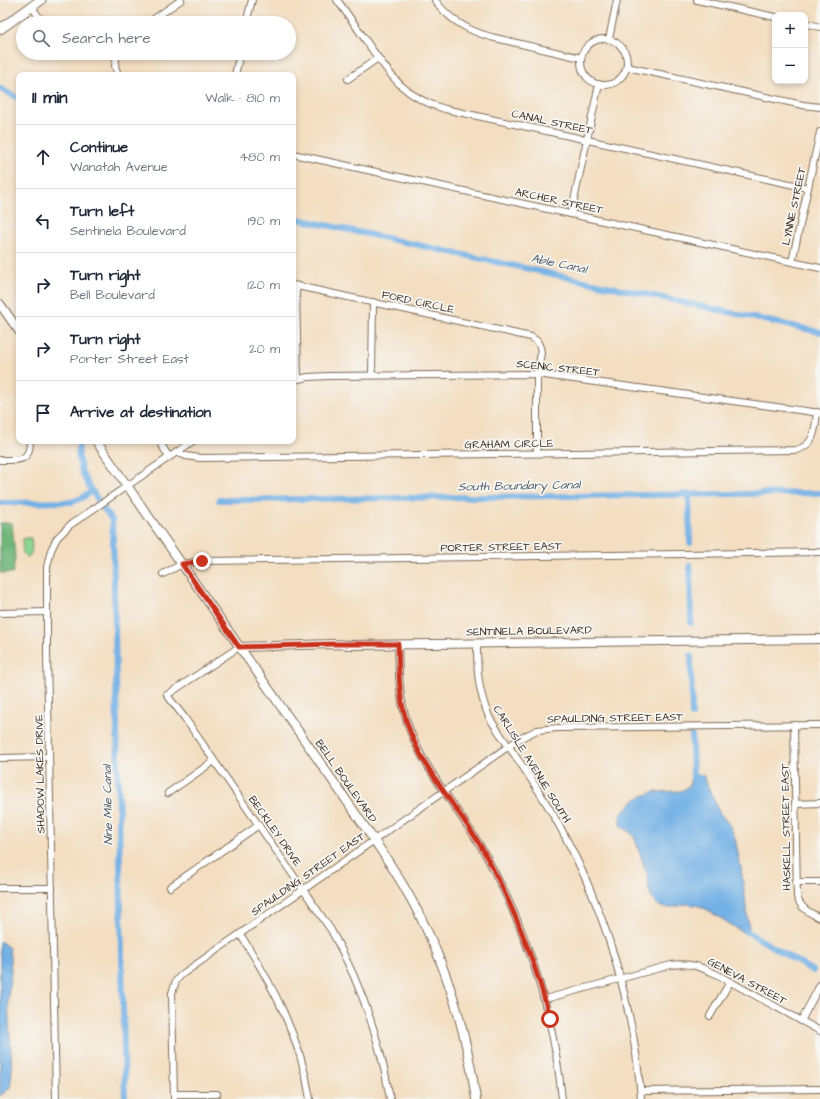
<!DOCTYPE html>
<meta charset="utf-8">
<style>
:root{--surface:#fff;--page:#f2f2f3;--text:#1f2937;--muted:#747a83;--line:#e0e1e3}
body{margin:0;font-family:"Architects Daughter",sans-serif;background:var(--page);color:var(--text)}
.controls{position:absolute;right:12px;top:12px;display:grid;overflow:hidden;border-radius:8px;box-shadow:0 2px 6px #0003}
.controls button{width:36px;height:36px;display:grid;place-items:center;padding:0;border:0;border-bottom:1px solid var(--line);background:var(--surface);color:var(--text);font:20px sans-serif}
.stop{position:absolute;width:12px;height:12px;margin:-9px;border:3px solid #c8321e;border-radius:50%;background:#fff}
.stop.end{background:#c8321e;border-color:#fff;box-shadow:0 1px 4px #0008}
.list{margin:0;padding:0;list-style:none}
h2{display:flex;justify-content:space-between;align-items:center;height:52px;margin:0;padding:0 16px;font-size:17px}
h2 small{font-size:13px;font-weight:400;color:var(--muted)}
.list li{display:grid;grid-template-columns:26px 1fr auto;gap:12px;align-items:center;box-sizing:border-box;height:64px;padding:0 16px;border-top:1px solid var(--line)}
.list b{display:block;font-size:15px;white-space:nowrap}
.list p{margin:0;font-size:13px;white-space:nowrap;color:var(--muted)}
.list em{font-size:13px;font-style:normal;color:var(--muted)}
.icon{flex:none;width:22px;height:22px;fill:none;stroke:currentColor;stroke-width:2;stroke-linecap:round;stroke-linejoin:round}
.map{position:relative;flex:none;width:820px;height:1099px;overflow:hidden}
.search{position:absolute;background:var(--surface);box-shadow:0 2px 6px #0003;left:16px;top:16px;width:280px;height:44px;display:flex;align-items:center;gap:10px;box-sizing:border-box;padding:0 14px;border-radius:22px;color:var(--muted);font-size:15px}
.panel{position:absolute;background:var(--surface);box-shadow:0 2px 6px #0003;left:16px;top:72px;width:280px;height:372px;border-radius:8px}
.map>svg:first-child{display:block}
</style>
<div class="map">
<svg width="820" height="1099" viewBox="0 0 820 1099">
<rect width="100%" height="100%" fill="#f6f6f2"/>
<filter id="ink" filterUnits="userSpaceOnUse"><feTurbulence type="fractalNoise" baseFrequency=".025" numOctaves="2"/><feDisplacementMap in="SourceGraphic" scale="8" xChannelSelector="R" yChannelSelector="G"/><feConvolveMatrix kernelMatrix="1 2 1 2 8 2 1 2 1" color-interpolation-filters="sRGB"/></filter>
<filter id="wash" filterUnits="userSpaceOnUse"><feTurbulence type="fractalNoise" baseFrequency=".012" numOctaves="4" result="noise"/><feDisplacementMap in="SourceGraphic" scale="16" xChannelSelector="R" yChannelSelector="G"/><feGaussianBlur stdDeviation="0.9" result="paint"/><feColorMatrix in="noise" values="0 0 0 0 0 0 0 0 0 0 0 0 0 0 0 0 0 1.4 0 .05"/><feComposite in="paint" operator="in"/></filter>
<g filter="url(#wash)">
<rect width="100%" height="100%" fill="#f3dec1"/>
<!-- green -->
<path fill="#8cd692" stroke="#648058" d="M26,538H31C32,545 33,552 28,558H27C21,553 22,546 23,539Z"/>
<!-- forest -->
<path fill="#71b77c" stroke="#56704d" d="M0,523H12L15,557L13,573H0Z"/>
<!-- water -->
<g fill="#72b0e5" stroke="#566d82">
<path d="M692,773L703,775L719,812L730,826L735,838L741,868L749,928L747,933L741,931L706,909L696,905L687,904L670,908L661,907L658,905L652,898L649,890L647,874L635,839L631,833L622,827L620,825L621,815L633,801L638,798L654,792L681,791L689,786Z"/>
<path d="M0,941L9,948L10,956L11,972L8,998L12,1072L10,1088L0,1096Z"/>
</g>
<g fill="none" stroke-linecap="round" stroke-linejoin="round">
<!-- canal -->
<g stroke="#72b0e5" stroke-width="6">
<path d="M0,88L19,99"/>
<path d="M293,218L820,332"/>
<path d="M79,441C76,467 84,479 98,500"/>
<path d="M689,495L690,543"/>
<path d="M219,500L820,493"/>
<path d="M0,503L72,502L82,498L92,491"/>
<path d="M103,508L112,520L113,537L125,1099"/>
<path d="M690,565L691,623"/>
<path d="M691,656L692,715"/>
<path d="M692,736L693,779"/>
<path d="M746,931L813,971"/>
</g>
</g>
</g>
<g filter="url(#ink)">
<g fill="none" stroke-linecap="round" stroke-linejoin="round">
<!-- minor casing -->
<g stroke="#7b6957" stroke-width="8">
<g id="minor">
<path d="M337,0C349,16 360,32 371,48C393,79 406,98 445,109L808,188"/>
<path d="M435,0C448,19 469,31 491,37L581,58"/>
<path d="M697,0L775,17"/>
<path d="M32,7L43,23"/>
<path d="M148,23L181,0"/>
<path d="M246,23L252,0"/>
<path d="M805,23L820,27"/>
<circle cx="604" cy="62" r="23"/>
<path d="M609,39L617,0"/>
<path d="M117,53L115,66L118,75"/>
<path d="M627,67L803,105L820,107"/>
<path d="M235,75L240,53"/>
<path d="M348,79L378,58"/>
<path d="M293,154L820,268"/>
<path d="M571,214L599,84"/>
<path d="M792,262L820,132"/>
<path d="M293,285L531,337L537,341L540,347L541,353L537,374V453"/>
<path d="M297,286L296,293L298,379"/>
<path d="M372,375L373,302"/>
<path d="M293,380L308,377L329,376L537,374L820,413"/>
<path d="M159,441L169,457"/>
<path d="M177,452L186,456L200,458L796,450C815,445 815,430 817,412"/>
<path d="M0,460C17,460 30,463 30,441"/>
<path d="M163,574L182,564L202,561L820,552"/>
<path d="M0,613L47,612"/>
<path d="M477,643C477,672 478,690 489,717C500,735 513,752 525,770C537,788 549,807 560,827C605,909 634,1005 641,1099"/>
<path d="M398,644C399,665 398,687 403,707C412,751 442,787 466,824C477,839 486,855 494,871C531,942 554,1019 562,1099"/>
<path d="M239,647L167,695L184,717L331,930C361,984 380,1038 390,1099"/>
<path d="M794,725L797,897C801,909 810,913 820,918"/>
<path d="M0,758L49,757"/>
<path d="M168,793L214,761"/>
<path d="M795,804L820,803"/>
<path d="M796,882H820"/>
<path d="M170,887L259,825"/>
<path d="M0,888H52"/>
<path d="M240,934C273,985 301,1039 310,1099"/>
<path d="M545,999L671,965C689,962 701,967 716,974L820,1031"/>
<path d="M710,1016L730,982"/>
<path d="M801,1021L820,985"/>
<path d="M641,1091L820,1089"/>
<path d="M174,1094H217"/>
<path d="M56,1099L47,653V567L51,550L57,538L70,525L193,441"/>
<path d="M174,1099L172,993L176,981L181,975L519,739L537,730L557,728L820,725"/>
</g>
</g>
<!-- tertiary casing -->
<g stroke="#7b6957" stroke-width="10">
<g id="tertiary">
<path d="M0,304L19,331"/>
<path d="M96,441L374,840C387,859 400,879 411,899C446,962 466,1029 476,1099"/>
<path d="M239,647L332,644L351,645L820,639"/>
</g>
</g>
<!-- secondary casing -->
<g stroke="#7b6957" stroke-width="11">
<path id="secondary" d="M0,29L41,0"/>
</g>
<!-- minor -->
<use href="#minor" stroke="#fff" stroke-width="6"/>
<!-- tertiary -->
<use href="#tertiary" stroke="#fff" stroke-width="8"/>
<!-- secondary -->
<use href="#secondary" stroke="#fff" stroke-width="9"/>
</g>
</g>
<g fill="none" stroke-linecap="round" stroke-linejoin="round" filter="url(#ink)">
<!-- route -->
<path stroke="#c8321e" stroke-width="5" d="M202,561L182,564L239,647L332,644H398C399,665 398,687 403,708C414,762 456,803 483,850C512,903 535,960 550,1019"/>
</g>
<g text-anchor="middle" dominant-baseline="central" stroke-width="3.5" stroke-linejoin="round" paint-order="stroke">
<!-- street labels -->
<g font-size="11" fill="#3b2a1e" stroke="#f6f6f2">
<text transform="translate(552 122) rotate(12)">CANAL STREET</text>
<text transform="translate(559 201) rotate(12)">ARCHER STREET</text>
<text transform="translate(794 206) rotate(-78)">LYNNE STREET</text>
<text transform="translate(418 302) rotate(12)">FORD CIRCLE</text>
<text transform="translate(558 368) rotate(6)">SCENIC STREET</text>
<text transform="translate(509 444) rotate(-1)">GRAHAM CIRCLE</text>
<text transform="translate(501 547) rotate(-1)">PORTER STREET EAST</text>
<text transform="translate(529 631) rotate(-1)">SENTINELA BOULEVARD</text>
<text transform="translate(615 718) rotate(-1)">SPAULDING STREET EAST</text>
<text transform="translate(532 764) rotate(58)">CARLISLE AVENUE SOUTH</text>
<text transform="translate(40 774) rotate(-91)">SHADOW LAKES DRIVE</text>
<text transform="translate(346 781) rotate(55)">BELL BOULEVARD</text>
<text transform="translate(786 827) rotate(-91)">HASKELL STREET EAST</text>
<text transform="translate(275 831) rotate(55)">BECKLEY DRIVE</text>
<text transform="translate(308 874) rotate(-35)">SPAULDING STREET EAST</text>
<text transform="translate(747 981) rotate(28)">GENEVA STREET</text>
</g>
<!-- water labels -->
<g font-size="12" font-style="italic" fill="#4e5964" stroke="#f6f6f2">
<text transform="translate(559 264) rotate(12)">Able Canal</text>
<text transform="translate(519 486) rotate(-1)">South Boundary Canal</text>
<text transform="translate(108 805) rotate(-91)">Nine Mile Canal</text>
</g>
</g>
</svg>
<div class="controls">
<button>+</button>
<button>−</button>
</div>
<div class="stop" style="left:550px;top:1019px"></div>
<div class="stop end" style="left:202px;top:561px"></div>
<div class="search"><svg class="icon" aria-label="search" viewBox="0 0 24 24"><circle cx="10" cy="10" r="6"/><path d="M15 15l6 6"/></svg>Search here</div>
<section class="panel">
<h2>11 min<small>Walk · 810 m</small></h2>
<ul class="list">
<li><svg class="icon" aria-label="ahead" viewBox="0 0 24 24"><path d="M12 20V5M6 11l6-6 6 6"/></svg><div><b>Continue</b><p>Wanatah Avenue</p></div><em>480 m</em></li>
<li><svg class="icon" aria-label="left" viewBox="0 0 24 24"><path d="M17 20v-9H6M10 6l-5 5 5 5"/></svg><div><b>Turn left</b><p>Sentinela Boulevard</p></div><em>190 m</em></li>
<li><svg class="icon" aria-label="right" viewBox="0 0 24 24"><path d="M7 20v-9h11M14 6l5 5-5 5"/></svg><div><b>Turn right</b><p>Bell Boulevard</p></div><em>120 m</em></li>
<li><svg class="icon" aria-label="right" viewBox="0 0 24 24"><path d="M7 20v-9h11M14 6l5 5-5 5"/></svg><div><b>Turn right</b><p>Porter Street East</p></div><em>20 m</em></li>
<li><svg class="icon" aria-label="arrive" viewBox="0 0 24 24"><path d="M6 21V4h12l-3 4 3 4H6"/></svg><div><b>Arrive at destination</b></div></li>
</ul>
</section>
</div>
